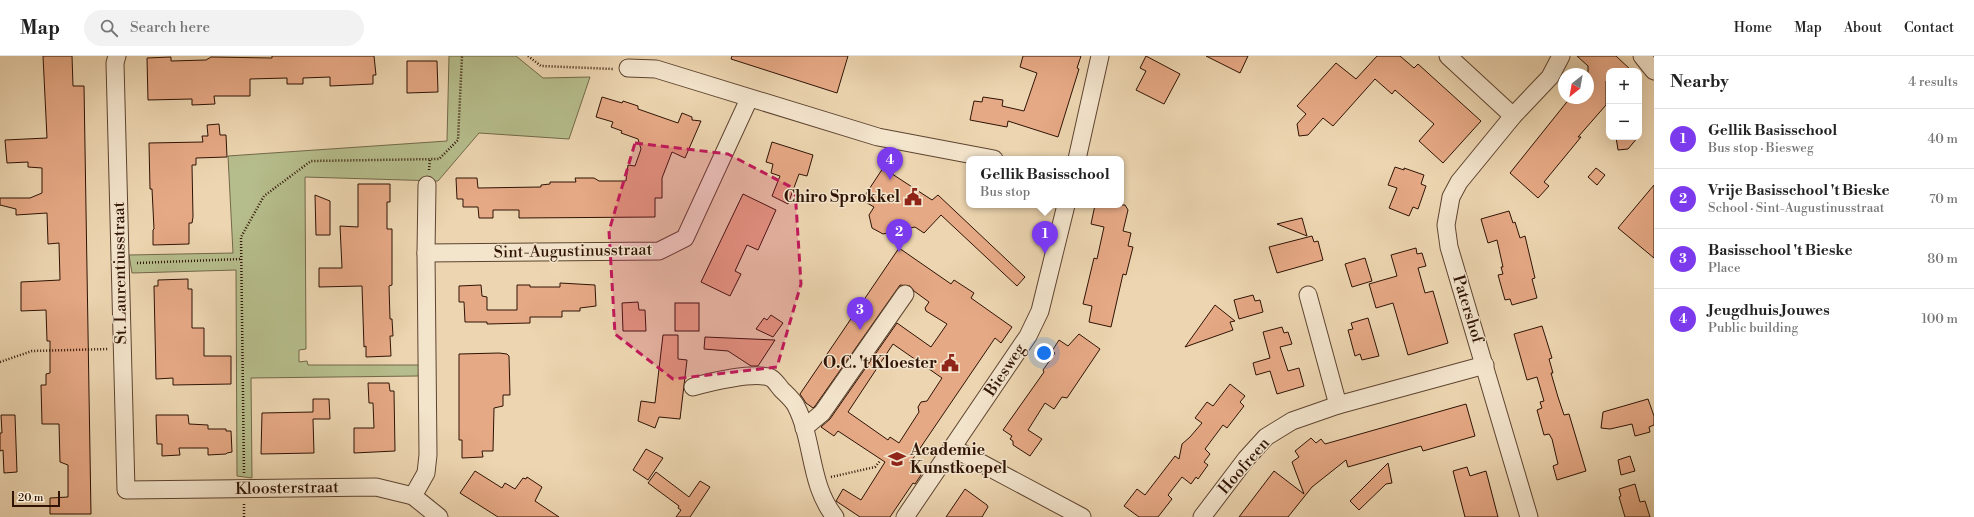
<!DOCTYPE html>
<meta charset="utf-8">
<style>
:root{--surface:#fff;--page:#f2f2f2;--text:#222;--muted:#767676;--line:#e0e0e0;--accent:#7c3aed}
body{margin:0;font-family:"Libre Bodoni",serif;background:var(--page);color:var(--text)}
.controls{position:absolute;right:12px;top:12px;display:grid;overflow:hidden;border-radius:8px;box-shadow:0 4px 16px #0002}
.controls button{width:36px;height:36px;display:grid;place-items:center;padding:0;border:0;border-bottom:1px solid var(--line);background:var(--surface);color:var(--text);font:20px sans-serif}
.compass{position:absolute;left:1558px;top:12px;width:36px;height:36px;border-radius:50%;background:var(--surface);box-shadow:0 4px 16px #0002;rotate:211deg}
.scale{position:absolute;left:12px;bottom:10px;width:48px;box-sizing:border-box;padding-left:4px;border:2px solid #2f1305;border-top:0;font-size:11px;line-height:14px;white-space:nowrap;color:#2f1305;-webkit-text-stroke:3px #f3e4cc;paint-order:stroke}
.you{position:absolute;left:1044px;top:297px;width:14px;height:14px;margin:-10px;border:3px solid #fff;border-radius:50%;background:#1a73e8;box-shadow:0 0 0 6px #1a73e833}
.badge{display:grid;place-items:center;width:26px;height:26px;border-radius:50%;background:var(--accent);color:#fff;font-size:13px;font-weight:700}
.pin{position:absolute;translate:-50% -33px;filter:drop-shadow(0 1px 2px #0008)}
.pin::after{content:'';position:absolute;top:21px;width:14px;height:12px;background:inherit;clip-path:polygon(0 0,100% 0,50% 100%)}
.popup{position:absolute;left:966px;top:100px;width:158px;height:52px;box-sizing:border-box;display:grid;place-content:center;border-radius:8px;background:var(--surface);filter:drop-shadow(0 1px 3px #0005);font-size:13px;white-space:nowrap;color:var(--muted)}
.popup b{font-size:15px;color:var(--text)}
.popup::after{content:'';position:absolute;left:50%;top:100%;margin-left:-8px;border:8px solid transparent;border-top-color:var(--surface)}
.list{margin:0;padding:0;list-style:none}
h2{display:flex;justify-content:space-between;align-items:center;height:52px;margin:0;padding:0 16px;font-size:17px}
h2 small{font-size:13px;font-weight:400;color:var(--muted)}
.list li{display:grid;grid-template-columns:26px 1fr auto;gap:12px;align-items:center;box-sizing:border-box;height:60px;padding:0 16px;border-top:1px solid var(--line)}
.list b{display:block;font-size:15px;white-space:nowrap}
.list p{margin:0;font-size:13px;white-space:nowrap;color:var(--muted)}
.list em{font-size:13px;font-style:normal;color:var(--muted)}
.icon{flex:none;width:22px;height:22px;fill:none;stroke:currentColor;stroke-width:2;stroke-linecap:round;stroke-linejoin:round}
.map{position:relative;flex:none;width:1654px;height:461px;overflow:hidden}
header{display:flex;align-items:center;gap:24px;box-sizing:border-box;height:56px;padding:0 20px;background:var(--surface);border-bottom:1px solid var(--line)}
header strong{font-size:19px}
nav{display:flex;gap:22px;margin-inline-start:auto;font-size:14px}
.search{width:280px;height:36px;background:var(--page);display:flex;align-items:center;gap:10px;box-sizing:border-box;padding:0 14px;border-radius:22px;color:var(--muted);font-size:15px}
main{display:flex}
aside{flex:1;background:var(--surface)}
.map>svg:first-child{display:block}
</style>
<header>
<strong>Map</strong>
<div class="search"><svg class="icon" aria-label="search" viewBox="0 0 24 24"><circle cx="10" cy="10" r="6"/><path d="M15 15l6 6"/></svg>Search here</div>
<nav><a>Home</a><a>Map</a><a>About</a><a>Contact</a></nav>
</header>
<main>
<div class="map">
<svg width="1654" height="461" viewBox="0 0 1654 461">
<rect width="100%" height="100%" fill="#ecd5b0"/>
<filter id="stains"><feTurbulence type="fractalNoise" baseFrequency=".005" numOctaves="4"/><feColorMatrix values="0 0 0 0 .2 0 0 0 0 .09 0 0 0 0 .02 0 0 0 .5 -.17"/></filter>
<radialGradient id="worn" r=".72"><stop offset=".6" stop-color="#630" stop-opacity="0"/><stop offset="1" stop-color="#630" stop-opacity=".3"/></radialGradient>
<!-- green -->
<path fill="#b6bd8c" stroke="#726848" d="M449,0H516L543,22L590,21L569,83L479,77L438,125L305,121L306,293L299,294V306L307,305L308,309H420L418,320L251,322L252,422L237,420L236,214L132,217L129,199L233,197L228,100L447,85Z"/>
<!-- building -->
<g fill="#e6a985" stroke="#2f1305" fill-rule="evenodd">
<path d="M43,0H72L73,30H84L91,458H50V442L68,441V409L60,406L59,368H42L41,329H46V318L50,317V285H47L46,254L21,255V226L60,224L59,187L48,188L47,157L16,159V153L0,149V142H30L42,137V112L28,111V106L7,107L5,84L47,82Z"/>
<path d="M272,0H374L376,19H373V28L330,30V21L303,22V28H287V22L250,23V40H214L215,48L192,49V43L148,44L147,2L171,1V5L206,4L211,1L272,2Z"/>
<path d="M732,0H848L837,37L731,3Z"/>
<path d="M1023,0H1081L1077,12L1079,13L1058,81L1008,65L1007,71L970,64L974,45L982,46L983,41L1003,44L1002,50L1024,55L1037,17L1020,11Z"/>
<path d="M1146,0L1180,18L1164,48L1136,34L1146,15L1140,12Z"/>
<path d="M1206,0H1248L1240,17Z"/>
<path d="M1377,0H1400L1414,12L1418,8L1481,65L1443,107L1419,85L1434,68L1395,34L1392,38L1375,23L1333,70L1323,62L1308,79L1299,80L1297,68L1306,58L1297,50L1336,7L1356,23Z"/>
<path d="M1577,0H1616L1632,15H1609V28L1606,25V49L1578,81H1581L1544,126L1549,130L1538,142L1510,117L1570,42H1588V10Z"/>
<path d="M407,5H437L438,36L407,37Z"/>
<path d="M602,41L622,47L623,45L638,50V53L678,67L682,57L692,61V64L701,65L685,102L672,96L662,122V142H655V161L519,162V154H493V162H479L478,151H463V143H457L456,122H477L478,132L541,131V129L550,128V126H576L575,122H594L599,125H626L628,109L635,110L641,93L638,83L621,77L622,75L611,71L613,66L596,61Z"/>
<path d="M219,68L220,79H226L227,101L196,102V109H192L193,161L192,167H189V188L153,189V174L154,173L152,133H150L149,87L203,86L202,80H208L207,69Z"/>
<path d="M1616,81H1638L1628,93L1618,94Z"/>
<path d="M772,86L813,99L807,120L799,118L788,148L772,140L780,120L771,117L773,108L766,106Z"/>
<path d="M1395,111L1404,114V112L1424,119L1421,128L1426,130L1418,153L1413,151L1409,160L1389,152L1397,132L1388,129Z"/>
<path d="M883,112L932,144L938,139L1025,221L1017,230L941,159L924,177L915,171L883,178L872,172L869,159L874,151L862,144Z"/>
<path d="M1596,112L1605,119L1597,129L1588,121Z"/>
<path d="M358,128H390V146H387V173H392V229L389,230L390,263H392L393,280H390L391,300L366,301V290L364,291L362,230L319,231V212H342L340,170L358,171Z"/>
<path d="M1654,129V202L1618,172Z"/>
<path d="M743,138L776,154L758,194L747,189L735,215L741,218L730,240L701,226Z"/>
<path d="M315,139L330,145V179H316Z"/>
<path d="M1095,149H1125L1128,154L1123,175L1131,177L1128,190L1133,191L1126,219L1123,218L1111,271L1089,266L1092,250L1083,248L1094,202L1097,203L1104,171L1091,168Z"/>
<path d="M1509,155L1513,167L1515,166L1520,182L1525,180L1535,222L1532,223L1537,242L1512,249L1510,243L1505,244L1498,219L1503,218L1501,211H1503L1497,184L1488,187L1481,163Z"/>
<path d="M1302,162L1307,180L1277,168Z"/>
<path d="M1312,180L1314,186L1318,185L1323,204L1277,217L1269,191Z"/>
<path d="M899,192L951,228L954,224L974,237L971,242L1012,271L1001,287L995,282L910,407L920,413L921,419L915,428L913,427L890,461H860L836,445L843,433L861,444L885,406L838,375L834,380L821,371L830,363L897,267L931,291L947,268L926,255L925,252L929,246L914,235L910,230L900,229L815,350L813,352L806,347L800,338ZM893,288L942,322L927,345L921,346L918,351L919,356L899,387L890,381L888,384L848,356Z"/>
<path d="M1416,192L1417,198L1422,197L1426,210L1418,212L1425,237L1433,235L1448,287L1408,299L1393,247L1376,252L1369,228L1397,220L1391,199Z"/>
<path d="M1365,202L1372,225L1352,231L1345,208Z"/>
<path d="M188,223V233H192V272H204V300H231V328L173,329V322L156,323L154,230H158V224Z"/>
<path d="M560,227L595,229L596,250L580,252V255H562V261H530V267L487,268V266H465L464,246H459V230L481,229L482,240L487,241V254H517V229H530V231H560Z"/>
<path d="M1253,239L1255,245L1260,244L1263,256L1239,263L1234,244Z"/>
<path d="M638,246L639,254H645L646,275H623L622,247Z"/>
<rect x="675" y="247" width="24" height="28"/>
<path d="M1215,249L1235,265L1230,266L1233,274L1185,291Z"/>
<path d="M771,259L783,267L773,281L756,273L764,262L767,264Z"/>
<path d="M1368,262L1379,300L1362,304L1360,298L1355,300L1348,274L1353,273L1351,267Z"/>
<path d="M1542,270L1552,302L1549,303L1553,317H1551L1558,341L1564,359L1569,358L1586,415L1557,424L1553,410L1558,408L1552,383L1549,378L1544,379L1537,354L1542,352L1540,346L1544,345L1537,321L1527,324L1514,278Z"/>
<path d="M1282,271L1284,277L1288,276L1292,288L1280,291L1288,315L1299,312L1304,330L1277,338L1270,315L1256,319L1253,307L1270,302L1263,276Z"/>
<path d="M1079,278L1100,293L1067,342L1062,341L1054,353L1045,347L1028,374L1042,383L1030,400L1013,389V385L1010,383L1012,380L1003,374L1044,316L1043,314L1055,297L1052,295L1059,284L1068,290Z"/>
<path d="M663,279H678V303L687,304L680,363L659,361L655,372L638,365L641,345L655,347Z"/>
<path d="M705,281L775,284L758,310H751L728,295L704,293Z"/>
<path d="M499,297L507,298L509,300L510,339H503V350L494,352L493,395H482L483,401L462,402V384H459V298Z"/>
<path d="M368,327H389L390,335H394L395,395L354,397V372H374L373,347H369Z"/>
<path d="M1230,328L1245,340L1240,346L1244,350L1227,372L1223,369L1205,393L1210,398L1204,406L1208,409L1198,423L1196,421L1191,428L1182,421L1168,439L1172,443L1158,461H1139L1124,450L1137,433L1145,439L1175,400L1179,403L1182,388L1190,381L1202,367L1195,362L1207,346L1213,350Z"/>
<path d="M313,343H329L330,363H313L314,397L261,398L262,357L313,356Z"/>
<path d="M1648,343L1654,360V369L1649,371L1650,376L1635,380L1632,368L1610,373L1601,372L1603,356Z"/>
<path d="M1466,348L1475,380L1423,395L1421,390L1348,411L1346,404L1312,431L1288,461H1239L1274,415L1304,438L1292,406L1299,401L1295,395L1311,382L1316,387L1321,383L1325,388Z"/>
<path d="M1,359H15L17,416L4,417L3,394L0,395V377H2Z"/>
<path d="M156,359H188L189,368L208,369V373H226V375H231L232,396L227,397L226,398L208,399V392H179L180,399L162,400V388H157Z"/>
<path d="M646,393L663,402L648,424L633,414Z"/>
<path d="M1630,400L1635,415L1621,419L1618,404Z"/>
<path d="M1388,407L1392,427L1386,428L1359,454L1350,445Z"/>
<path d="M1467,411L1470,420L1486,415L1498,461H1465L1453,415Z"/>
<path d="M475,415L502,432L505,427L515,433L523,422L526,423L527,421L542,431L535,445L559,461H498L460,437Z"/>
<path d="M656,416L689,441L700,425L710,431L690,461H676L681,454L678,452L679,450L648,427Z"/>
<path d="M1635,428L1640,446L1645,445L1650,461H1625L1619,441L1621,440L1619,433Z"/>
<path d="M965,433L987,449L988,451L982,461H946Z"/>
</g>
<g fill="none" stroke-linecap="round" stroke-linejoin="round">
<!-- minor casing -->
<g stroke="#5e4430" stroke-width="19">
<g id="minor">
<path d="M117,0L115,7L126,434L376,431L413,440L439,461"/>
<path d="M1448,0L1513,60"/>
<path d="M1642,0L1654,15"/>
<path d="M628,12L656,13L878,81L994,103"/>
<path d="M1077,103L1100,0"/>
<path d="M426,197L659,195L685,182L749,43"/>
<path d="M1308,239L1338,349"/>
<path d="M693,331C709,326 756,315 771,322C775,324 779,331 782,334C786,338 793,344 796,350C814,385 809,429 835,461"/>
<path d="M804,372L822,357L905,238"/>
<path d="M953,392L1082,461"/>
<path d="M413,440L426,417L428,399L426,197L427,129"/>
<path d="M905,461L1028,280L1040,255L1066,149"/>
<path d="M1202,461L1246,403L1266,381L1292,365L1338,349L1485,309"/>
<path d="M1529,461L1449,191L1446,169L1451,141L1459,126L1513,60L1550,21L1561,0"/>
</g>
</g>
<!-- path -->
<g stroke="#2f1305" stroke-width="2.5" stroke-dasharray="1 2" stroke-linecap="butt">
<path d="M528,0L541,10L613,13"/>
<path d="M429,114L430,103"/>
<path d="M137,207L241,203"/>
<path d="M0,306L32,295L108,293"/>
<path d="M244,417L241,181L264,140L311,105L439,103L458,84L462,0"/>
<path d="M831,421L875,411L880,405"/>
<path d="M244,448V461"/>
</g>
<!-- minor -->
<use href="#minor" stroke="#f3e4cc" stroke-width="17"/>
</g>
<!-- marked area -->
<path fill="#c2185b" fill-opacity="0.2" stroke="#c2185b" stroke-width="3" stroke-dasharray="8 5" stroke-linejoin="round" d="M635,87L728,98L795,133L801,228L777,311L673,323L615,278L609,175Z"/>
<!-- icons -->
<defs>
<g id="civic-bare" transform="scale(1.38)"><path d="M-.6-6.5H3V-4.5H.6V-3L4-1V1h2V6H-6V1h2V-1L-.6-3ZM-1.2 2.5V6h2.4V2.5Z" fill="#8f2418" stroke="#f3e4cc" stroke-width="2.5" paint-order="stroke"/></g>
<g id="school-bare" transform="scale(1.38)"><path d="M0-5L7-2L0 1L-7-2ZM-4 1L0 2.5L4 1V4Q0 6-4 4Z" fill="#8f2418" stroke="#f3e4cc" stroke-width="2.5" paint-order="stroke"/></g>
</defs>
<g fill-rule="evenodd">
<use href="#civic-bare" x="913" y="141"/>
<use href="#civic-bare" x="950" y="307"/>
<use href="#school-bare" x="897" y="403"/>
</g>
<g text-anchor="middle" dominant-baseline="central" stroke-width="3" stroke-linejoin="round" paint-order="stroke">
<!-- poi labels -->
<g font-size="16" font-weight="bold" fill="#2f1305" stroke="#f3e4cc" text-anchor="end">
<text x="900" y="141">Chiro Sprokkel</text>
<text x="937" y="307">O.C. 't Kloester</text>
<text x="910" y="394" text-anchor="start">Academie<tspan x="910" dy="18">Kunstkoepel</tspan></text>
</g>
<!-- street labels -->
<g font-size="16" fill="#2f1305" stroke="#f3e4cc">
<text transform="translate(573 195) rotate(-1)">Sint-Augustinusstraat</text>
<text transform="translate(120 217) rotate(-91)">St. Laurentiusstraat</text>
<text transform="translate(1468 253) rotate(73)">Patershof</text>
<text transform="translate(1005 314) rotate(-56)">Biesweg</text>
<text transform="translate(1244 410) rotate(-49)">Hoofreen</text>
<text transform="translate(287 432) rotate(-1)">Kloosterstraat</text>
</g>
</g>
<rect width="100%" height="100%" filter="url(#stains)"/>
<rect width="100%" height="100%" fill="url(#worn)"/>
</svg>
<div class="controls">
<button>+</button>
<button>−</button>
</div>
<svg class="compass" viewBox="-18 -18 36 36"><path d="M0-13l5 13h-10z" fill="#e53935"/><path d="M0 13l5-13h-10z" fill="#767676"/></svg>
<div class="scale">20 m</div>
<div class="you"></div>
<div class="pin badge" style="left:1045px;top:198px">1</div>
<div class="popup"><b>Gellik Basisschool</b>Bus stop</div>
<div class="pin badge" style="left:899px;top:196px">2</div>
<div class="pin badge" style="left:860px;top:274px">3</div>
<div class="pin badge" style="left:890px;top:124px">4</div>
</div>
<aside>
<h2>Nearby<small>4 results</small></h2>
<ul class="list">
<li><span class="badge">1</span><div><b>Gellik Basisschool</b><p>Bus stop · Biesweg</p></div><em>40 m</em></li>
<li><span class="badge">2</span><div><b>Vrije Basisschool 't Bieske</b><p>School · Sint-Augustinusstraat</p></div><em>70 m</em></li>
<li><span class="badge">3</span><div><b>Basisschool 't Bieske</b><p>Place</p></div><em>80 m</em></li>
<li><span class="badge">4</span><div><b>Jeugdhuis Jouwes</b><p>Public building</p></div><em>100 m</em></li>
</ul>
</aside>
</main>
